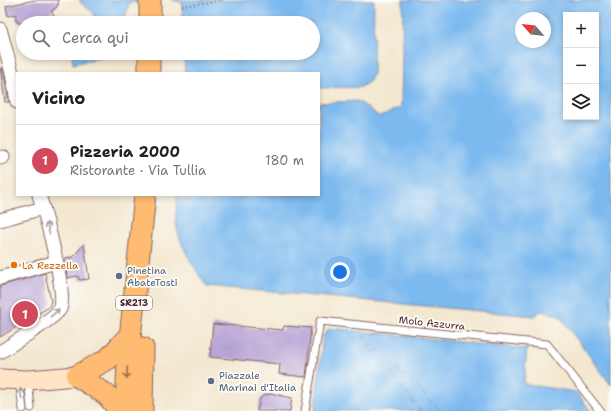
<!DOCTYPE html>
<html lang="it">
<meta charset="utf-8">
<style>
:root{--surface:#fff;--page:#f2f2f2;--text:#202124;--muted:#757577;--line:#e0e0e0;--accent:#d1495b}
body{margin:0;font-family:"Shantell Sans",sans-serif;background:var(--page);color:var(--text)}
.controls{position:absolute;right:12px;top:12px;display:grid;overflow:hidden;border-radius:0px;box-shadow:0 2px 6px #0003}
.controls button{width:36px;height:36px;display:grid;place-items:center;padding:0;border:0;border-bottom:1px solid var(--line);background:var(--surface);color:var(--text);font:20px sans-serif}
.compass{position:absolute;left:515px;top:12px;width:36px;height:36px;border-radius:50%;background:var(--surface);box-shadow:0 2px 6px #0003;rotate:297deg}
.you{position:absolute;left:340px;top:272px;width:14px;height:14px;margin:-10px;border:3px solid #fff;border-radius:50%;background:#1a73e8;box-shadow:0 0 0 6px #1a73e833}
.badge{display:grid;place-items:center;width:26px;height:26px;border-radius:50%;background:var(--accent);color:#fff;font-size:13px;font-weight:700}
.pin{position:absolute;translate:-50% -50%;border:2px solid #fff;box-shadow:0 1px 4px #0006}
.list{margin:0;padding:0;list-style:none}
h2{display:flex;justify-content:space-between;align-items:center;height:52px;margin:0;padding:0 16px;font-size:17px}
h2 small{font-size:13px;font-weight:400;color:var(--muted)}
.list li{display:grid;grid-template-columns:26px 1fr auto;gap:12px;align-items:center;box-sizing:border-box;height:72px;padding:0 16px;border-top:1px solid var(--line)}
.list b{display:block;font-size:15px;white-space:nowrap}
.list p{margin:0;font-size:13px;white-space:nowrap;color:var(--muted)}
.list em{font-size:13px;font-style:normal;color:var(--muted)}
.icon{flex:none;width:22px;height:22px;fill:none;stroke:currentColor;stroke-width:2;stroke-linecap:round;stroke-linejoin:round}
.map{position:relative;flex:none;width:611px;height:411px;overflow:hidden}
.search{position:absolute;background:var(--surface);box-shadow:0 2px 6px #0003;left:16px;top:16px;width:304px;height:44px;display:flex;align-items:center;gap:10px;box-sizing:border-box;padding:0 14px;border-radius:22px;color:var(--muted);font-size:15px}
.panel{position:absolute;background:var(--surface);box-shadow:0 2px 6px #0003;left:16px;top:72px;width:304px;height:124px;border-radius:0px}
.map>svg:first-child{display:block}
</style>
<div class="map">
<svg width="611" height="411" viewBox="0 0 611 411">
<rect width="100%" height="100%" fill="#fdfcf7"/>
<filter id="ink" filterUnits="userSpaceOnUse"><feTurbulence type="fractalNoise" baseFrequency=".025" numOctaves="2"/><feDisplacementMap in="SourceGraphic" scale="8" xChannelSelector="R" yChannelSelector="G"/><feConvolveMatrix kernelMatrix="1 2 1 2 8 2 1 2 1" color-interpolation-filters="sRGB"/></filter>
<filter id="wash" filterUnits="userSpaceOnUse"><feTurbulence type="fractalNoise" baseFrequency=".012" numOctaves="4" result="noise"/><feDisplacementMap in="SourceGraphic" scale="16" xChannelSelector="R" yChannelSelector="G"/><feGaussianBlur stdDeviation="0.9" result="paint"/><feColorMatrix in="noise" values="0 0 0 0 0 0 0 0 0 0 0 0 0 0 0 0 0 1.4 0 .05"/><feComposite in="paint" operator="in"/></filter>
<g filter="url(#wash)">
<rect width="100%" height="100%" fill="#f3e7cf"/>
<!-- water -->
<g fill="#7cb9ef" stroke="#636c8d" fill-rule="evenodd">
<path d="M79,0H159L129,3L124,23H95L94,13L84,6Z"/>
<path d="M172,0H374L373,73L370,81L361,87L319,88V73H185L184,53H313V23H183L182,2Z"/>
<path d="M403,0H611V385L559,315L541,311L534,316L207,286C194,268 180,246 176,224C175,214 177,204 177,195H319V103L358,101L380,117L401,107ZM566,15H596V117H566ZM521,18H545V42H521Z"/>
<path d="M77,53H118L73,64L72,55Z"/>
<path d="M330,328L527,349L524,384L576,392L591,411H315L323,336Z"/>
</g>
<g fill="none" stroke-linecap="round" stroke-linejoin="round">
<!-- ferry -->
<path stroke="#5c5570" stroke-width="1" stroke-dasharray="5 4" stroke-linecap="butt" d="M420,411L359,331L441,411"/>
</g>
<g id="blocks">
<!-- building -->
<g fill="#b29fd3">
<path d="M35,0H59L57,7L51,11L58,23H18V21H16V14L8,16L6,6Z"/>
<path d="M0,68H2L4,75L9,102H5Z"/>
<path d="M84,244L89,279L79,280L78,276L67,278L65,258L73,257Z"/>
<path d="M45,273L51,301L49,307L0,337V286Z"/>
<path d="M213,324L283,330L284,326L311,328L306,377L279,374L280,364L210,357Z"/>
<path d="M273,394L292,398L290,411H257L260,399L264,395Z"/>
</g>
</g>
</g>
<g filter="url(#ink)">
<use href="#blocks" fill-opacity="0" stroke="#856564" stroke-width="1"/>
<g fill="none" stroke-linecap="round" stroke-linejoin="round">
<!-- lane casing -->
<g stroke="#856564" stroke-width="9">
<g id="lane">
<path d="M19,380L23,409"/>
<path d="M28,380L31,408"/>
<path d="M305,411L320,321L547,344L600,411"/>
</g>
</g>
<!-- street casing -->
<g stroke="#856564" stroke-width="15">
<g id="street">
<path d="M0,29L12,73L17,102"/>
<path d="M0,158L3,157"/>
<path d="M0,220L43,208"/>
<path d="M0,278L56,262"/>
<path d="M0,352C12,344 54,319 60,309C68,296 45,213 39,195"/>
</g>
</g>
<!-- secondary casing -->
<g stroke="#856564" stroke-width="21">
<path id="secondary" d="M0,379L28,380L77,376"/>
</g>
<!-- primary casing -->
<g stroke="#856564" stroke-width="23">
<g id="primary">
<path d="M150,23V0"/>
<path d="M149,73V53"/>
<path d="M77,376L108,359L130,335"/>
<path d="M77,376L107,395L120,411"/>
<path d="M126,411L128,358L145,195"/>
<path d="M142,411L143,348"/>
</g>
</g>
<!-- path -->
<path stroke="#856564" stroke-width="2" stroke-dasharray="1 3" stroke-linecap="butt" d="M182,6L223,0"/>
<!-- lane -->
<use href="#lane" stroke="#fff" stroke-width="7"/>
<!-- street -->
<use href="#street" stroke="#fff" stroke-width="13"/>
<!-- secondary -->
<use href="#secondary" stroke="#ffe4c6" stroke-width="19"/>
<!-- primary -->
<use href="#primary" stroke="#febb71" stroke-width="21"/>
</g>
<!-- one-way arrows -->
<defs><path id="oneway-shaft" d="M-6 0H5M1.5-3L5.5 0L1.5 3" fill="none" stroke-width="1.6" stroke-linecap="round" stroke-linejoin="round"/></defs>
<g stroke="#ae9aa0">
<use href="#oneway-shaft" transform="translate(48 228) rotate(-104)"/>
<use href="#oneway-shaft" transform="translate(55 313) rotate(-41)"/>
<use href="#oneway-shaft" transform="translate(21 394) rotate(-97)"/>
</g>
<use stroke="#9b654a" href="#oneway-shaft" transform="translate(127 373) rotate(93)"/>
</g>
<!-- markers -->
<circle fill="#e8710a" stroke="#fdfcf7" stroke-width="1.5" cx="14" cy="265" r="4"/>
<g fill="#5c6f8a" stroke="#fdfcf7" stroke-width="1.5">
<circle cx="119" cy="276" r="4"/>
<circle cx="211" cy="381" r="4"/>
</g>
<g text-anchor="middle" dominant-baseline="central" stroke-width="3.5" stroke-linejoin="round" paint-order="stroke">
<!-- shield labels -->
<rect fill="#fdfcf7" stroke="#806168" stroke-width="1" x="116" y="296" width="36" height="14" rx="3"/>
<g font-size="9" font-weight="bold" fill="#4a1f2b">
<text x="134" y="303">SR213</text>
</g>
<!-- food labels -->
<g font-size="10" fill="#c56008" stroke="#fdfcf7" text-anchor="start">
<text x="22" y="265">La Rezzella</text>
</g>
<!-- service labels -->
<g font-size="10" fill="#4e5e75" stroke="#fdfcf7" text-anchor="start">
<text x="127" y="270">Pinetina<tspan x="127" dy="12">AbateTosti</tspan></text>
<text x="219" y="375">Piazzale<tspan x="219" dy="12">Marinai d'Italia</tspan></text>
</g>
<!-- street labels -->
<g font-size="10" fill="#4a1f2b" stroke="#fdfcf7">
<text transform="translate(432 323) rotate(6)">Molo Azzurra</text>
</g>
</g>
</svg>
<div class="controls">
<button>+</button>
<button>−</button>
<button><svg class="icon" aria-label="layers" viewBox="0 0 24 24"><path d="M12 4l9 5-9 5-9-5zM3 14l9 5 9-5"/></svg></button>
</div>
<svg class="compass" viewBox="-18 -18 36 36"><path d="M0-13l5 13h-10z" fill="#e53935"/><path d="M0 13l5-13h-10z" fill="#757577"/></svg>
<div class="you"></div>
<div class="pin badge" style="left:25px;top:314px">1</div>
<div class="search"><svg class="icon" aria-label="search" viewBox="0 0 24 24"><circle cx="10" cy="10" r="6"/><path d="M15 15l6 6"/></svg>Cerca qui</div>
<section class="panel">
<h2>Vicino<small></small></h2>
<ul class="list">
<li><span class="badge">1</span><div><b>Pizzeria 2000</b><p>Ristorante · Via Tullia</p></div><em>180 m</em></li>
</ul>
</section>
</div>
